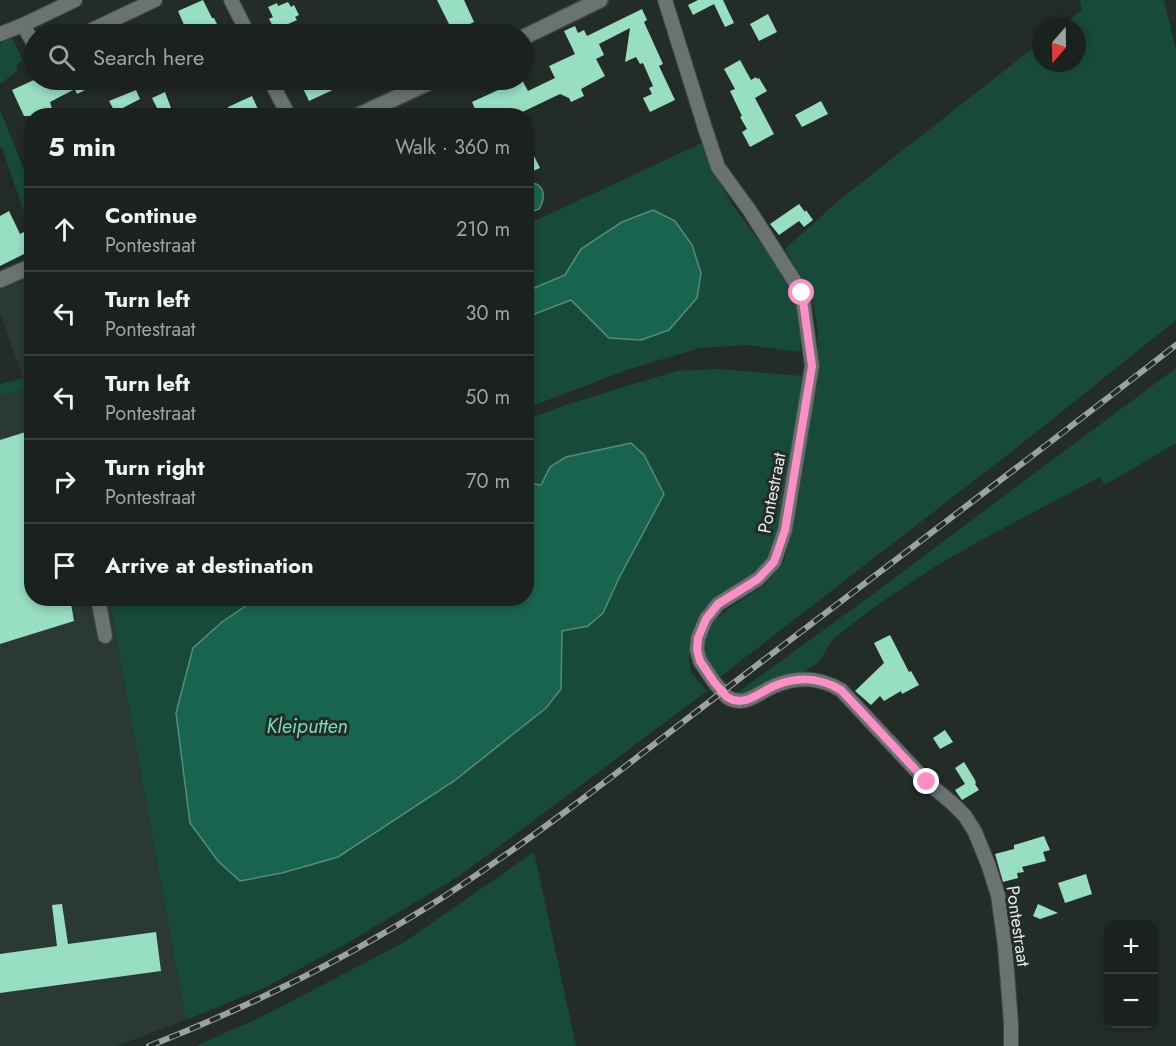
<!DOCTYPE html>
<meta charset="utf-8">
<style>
:root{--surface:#1b211e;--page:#282e2b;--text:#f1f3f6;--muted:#a0a3a4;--line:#393e3c}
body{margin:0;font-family:Jost,sans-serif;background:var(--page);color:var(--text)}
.controls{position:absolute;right:18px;bottom:18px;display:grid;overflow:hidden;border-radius:12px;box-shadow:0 3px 9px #0003}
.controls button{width:54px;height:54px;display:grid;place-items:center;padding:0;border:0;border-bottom:2px solid var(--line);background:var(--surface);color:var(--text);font:30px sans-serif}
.compass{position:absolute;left:1032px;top:18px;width:54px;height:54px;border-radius:50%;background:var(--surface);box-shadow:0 3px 9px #0003;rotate:200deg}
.stop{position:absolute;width:18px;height:18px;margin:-14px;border:4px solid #fb8fc6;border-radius:50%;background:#fff}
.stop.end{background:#fb8fc6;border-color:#fff;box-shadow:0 2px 6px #0008}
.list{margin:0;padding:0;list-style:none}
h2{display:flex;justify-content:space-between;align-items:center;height:78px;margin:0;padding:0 24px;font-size:26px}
h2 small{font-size:20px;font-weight:400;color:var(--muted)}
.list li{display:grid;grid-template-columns:39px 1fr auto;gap:18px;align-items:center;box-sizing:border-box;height:84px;padding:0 24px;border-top:2px solid var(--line)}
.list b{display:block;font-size:22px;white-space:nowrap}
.list p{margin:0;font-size:20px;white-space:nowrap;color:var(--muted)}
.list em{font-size:20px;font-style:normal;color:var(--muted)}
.icon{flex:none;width:33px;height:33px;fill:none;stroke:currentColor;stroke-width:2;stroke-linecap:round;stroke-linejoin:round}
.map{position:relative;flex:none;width:1176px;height:1046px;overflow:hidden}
.search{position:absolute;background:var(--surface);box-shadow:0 3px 9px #0003;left:24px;top:24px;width:510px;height:66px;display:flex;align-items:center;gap:15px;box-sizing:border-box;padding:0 21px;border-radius:33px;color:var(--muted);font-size:22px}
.panel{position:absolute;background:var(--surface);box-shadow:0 3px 9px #0003;left:24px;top:108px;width:510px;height:498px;border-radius:24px}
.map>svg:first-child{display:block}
</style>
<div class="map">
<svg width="1176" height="1046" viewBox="0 0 1176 1046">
<rect width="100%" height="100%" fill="#242c28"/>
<!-- built -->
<path fill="#2a3933" d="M31,279L32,598L109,599L186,1020L116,1046H0V397L27,389L0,313V290Z"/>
<!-- green -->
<g fill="#174a3a">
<path d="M1080,0H1164L1176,50V320L1033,435L720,677L707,659L702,649L703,638L712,623L729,608L765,585L784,561L798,500L818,370V332L812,296L785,249L838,201L1041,42V63H1077V27H1060L1082,10Z"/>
<path d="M12,38L23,61L19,63L16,68L17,71L0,84V43Z"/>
<path d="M0,109L31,188V233L2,147H0Z"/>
<path d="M702,143L717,178L732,204L789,282L797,298L802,323L800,352L748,345L699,348L627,370L527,408V317L571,300L609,338L581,249L565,275L527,291L526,225Z"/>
<path d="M1176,368V443L1105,485L1100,477L981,540L931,569L877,605L833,639L819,662L804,672L786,676L741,695L737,693L873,594Z"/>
<path d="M717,369L802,376L805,380L777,540L771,560L696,626L690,649L689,661L691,673L707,691L459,876L344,945L262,989L186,1020L109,599H256L222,622L193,648L176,713L218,861L240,881L282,873L338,857L454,781L546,708L561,689L562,631L588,626L603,613L619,578L550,467L541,485L527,483V420L565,405L677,371Z"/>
<path d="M24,378L27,389L0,397V384Z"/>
<path d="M534,852L576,1046H196L263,1016L403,943Z"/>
</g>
<!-- water -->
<g fill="#19644e" stroke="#568c7c" stroke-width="1.5">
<path d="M533,183C546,186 545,199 539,209L527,214V186Z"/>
<path d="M653,210L675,221L692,245L701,273L697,298L669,330L641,340L609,338L571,300L527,317V291L565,275L581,249L622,222Z"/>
<path d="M631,443L644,455L664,494L619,578L603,613L588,626L562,631L561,689L546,708L454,781L338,857L282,873L240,881L218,861L190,823L176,713L193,648L222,622L256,599L526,598L527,483L541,485L550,467L566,457Z"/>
</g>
<!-- building -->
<g fill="#97dec3">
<path d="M203,0L212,18H214L219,28L205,34H188L178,11Z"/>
<path d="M437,0H464L474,22L453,32Z"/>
<path d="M698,0H723L734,23L725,27L714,4L693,15L688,5Z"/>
<path d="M288,2L291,7L294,5L299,15L295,17L297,20L275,30L269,19L273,17L268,7L277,3L278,6Z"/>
<path d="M642,9L647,20L644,22L663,64L659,66L675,100L650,112L643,98L652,94L649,88L653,86L643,63L640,64L636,57L625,62L630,28L599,44L604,55L596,59L605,76L581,89L584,96L571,102L569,98L560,94L514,116H478L472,102L520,80H522L528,91L555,78L549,66L575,54L564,31L575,26L578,33L584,30L587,36Z"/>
<path d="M768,14L777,32L759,41L750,24Z"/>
<path d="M740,60L751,80L756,77L757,79L759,78L767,91L755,98L774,134L750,147L742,132L747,129L740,117L742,116L730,91L735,89L724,69Z"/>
<path d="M34,80H95L89,83L91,87L77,94L75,89L50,102L54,116H24L12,90Z"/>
<path d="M299,80H354L309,101Z"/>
<path d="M136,90L140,99L115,112L109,101Z"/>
<path d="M165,92L174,116H161L152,98Z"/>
<path d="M252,96L261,116H231L228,107Z"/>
<path d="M821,101L828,114L802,127L795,115Z"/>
<path d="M526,140L540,168L526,174Z"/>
<path d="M799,204L805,212L806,210L813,220L804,227L799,221L779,235L770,224Z"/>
<path d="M9,211L20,234L24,232L32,247V250L0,266V216Z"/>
<path d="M32,430V598H70L74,621L0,644V440Z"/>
<path d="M890,635L909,672L911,671L919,685L902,694L901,691L884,701L880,696L871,705L855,691L884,663L874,643Z"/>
<path d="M945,730L953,742L940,749L933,738Z"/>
<path d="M964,762L975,780L976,783L975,784L979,790L962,800L955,790L965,784L955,768Z"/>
<path d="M1044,836L1050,850L1043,852L1046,861L1022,867L1024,872L1017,873L1018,878L1003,882L995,854L1014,849V845Z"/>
<path d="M1086,874L1092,894L1065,903L1058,883Z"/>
<path d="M62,904L68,944L156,932L161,971L0,993V954L57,946L52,905Z"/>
<path d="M1038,904L1058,913L1040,919L1033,916Z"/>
</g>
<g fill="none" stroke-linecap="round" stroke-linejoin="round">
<!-- street casing -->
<g stroke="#414745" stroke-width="16">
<g id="street">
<path d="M231,0L248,34"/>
<path d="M665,0L705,128L718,167L750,211L802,293L812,366L785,530L774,562L758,579L718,604L706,619L698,638L697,650L700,661L714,682L727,697C744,708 758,693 774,686C798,676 819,677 841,690L927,782L952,803L965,816L975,832L988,864L998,895L1005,946L1011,1023V1046"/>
<path d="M23,25L34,44"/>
<path d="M0,34L23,25L75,0"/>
<path d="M83,34L155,0"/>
<path d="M270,80L289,116"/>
<path d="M98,598L105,636"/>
</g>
</g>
<!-- secondary casing -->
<g stroke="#414745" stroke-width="18">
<g id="secondary">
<path d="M524,37L600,0"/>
<path d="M357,116L434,80"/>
<path d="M0,280L32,266"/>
</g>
</g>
<!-- street -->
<use href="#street" stroke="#6a736f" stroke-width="14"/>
<!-- secondary -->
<use href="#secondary" stroke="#6a736f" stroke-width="15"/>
<!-- rail casing -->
<g stroke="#9ca29f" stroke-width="6">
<path id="rail" d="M149,1046C252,1006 351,956 445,896C552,826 651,746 752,669C894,561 1036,454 1176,345"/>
</g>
<!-- rail -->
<use href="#rail" stroke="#242c28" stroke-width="4" stroke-dasharray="11" stroke-linecap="butt"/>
</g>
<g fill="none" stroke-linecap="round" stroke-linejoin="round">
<!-- route -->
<path stroke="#fb8fc6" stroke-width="8" d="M802,293L812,366L785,530L774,562L758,579L718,604L706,619L698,638L697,650L700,661L714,682L727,697C744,708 758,693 774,686C798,676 819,677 841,690L927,782"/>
</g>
<g text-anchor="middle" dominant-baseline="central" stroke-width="6" stroke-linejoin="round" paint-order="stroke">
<!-- street labels -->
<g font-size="18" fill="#e5eae8" stroke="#242c28">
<text transform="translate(772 493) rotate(-79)">Pontestraat</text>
<text transform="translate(1018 926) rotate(82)">Pontestraat</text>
</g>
<!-- water labels -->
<g font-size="20" font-style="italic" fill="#75dcb9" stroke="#242c28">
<text x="307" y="726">Kleiputten</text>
</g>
</g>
</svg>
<div class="controls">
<button>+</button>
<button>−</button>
</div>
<svg class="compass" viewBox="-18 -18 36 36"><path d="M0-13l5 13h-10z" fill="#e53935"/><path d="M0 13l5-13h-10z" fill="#a0a3a4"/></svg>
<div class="stop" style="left:802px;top:293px"></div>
<div class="stop end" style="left:927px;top:782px"></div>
<div class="search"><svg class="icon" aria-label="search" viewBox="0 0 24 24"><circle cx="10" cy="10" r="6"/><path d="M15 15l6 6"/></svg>Search here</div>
<section class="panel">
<h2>5 min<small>Walk · 360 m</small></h2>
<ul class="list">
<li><svg class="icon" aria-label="ahead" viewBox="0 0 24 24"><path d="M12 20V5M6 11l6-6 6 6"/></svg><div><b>Continue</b><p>Pontestraat</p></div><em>210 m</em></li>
<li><svg class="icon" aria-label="left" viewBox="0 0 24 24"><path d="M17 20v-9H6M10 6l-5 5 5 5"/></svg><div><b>Turn left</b><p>Pontestraat</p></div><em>30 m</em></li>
<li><svg class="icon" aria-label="left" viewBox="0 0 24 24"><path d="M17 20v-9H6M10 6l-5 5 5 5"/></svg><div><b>Turn left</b><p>Pontestraat</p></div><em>50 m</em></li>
<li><svg class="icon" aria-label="right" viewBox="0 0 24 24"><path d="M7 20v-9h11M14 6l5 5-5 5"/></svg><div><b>Turn right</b><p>Pontestraat</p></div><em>70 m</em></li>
<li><svg class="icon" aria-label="arrive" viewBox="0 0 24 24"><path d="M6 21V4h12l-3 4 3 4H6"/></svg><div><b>Arrive at destination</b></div></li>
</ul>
</section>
</div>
